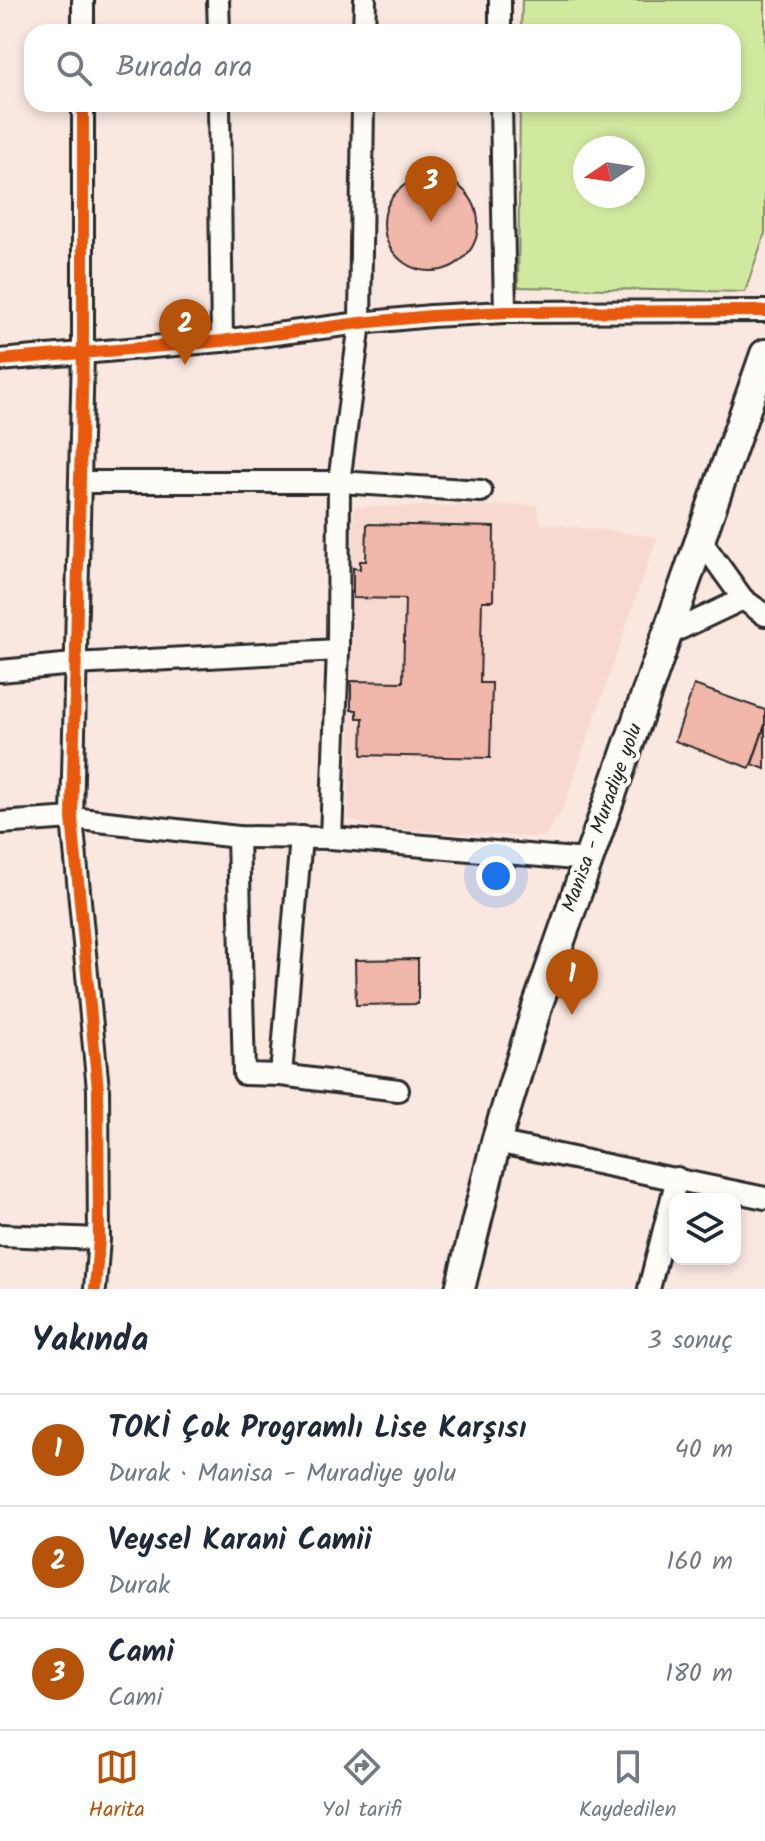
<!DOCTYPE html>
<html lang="tr">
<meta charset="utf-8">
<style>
:root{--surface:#fff;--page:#f2f2f3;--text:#1f2937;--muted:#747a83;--line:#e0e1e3;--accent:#b45309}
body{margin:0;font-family:Kalam,sans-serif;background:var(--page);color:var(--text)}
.controls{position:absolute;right:24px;bottom:24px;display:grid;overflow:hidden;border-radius:16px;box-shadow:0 4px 12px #0003}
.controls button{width:72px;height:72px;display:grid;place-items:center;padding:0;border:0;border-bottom:2px solid var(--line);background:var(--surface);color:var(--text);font:40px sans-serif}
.compass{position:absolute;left:573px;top:136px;width:72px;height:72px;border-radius:50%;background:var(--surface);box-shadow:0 4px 12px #0003;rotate:257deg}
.you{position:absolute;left:496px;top:876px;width:28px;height:28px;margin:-20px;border:6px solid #fff;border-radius:50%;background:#1a73e8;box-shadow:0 0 0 12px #1a73e833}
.badge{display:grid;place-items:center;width:52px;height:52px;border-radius:50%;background:var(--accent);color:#fff;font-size:26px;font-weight:700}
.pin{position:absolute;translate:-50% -66px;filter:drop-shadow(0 2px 4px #0008)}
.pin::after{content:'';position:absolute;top:42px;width:28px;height:24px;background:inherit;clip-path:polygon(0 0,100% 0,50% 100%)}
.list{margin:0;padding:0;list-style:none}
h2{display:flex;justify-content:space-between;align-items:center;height:104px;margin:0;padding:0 32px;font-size:34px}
h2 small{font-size:26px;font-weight:400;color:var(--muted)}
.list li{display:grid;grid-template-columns:52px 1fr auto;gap:24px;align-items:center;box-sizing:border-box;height:112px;padding:0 32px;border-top:2px solid var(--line)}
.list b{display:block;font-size:30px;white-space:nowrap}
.list p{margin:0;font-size:26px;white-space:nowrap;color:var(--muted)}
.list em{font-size:26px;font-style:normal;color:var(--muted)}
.icon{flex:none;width:44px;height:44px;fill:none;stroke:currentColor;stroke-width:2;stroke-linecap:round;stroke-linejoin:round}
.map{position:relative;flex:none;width:765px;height:1289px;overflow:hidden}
.search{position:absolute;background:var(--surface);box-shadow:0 4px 12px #0003;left:24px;right:24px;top:24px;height:88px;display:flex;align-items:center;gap:20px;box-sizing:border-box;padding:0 28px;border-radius:24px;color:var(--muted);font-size:30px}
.sheet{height:440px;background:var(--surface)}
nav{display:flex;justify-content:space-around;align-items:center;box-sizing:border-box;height:112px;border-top:2px solid var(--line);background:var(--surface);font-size:22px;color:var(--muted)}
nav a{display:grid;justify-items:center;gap:4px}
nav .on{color:var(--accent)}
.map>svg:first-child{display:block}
</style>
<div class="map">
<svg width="765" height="1289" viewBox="0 0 765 1289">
<rect width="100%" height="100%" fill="#f9e7e0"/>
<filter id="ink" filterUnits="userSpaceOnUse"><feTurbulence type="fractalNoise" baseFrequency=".0125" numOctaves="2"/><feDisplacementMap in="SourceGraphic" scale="16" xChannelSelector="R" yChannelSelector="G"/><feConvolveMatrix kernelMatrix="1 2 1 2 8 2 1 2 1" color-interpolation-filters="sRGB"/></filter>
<g filter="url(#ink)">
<!-- built -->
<path fill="#f7d9d0" d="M536,505L541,523L657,537L563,809L545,835L535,837L374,828L348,819L354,507Z"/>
<!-- green -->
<path fill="#d1e99f" stroke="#7e8a65" stroke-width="2" fill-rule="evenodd" d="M522,0H765V233L745,292L518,287L520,104H733V32H521ZM585,148H633V196H585Z"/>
<!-- building -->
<g fill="#f1b7ab" stroke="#2b2b2b" stroke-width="2">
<circle cx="431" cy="224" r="47"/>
<path d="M367,524L494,527L493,601H482L480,683H492L490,758L362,755L363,718H357V710H351V681L403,682L405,599L353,598V568L360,569V561H366Z"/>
<path d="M694,685L765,710V725L750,768L675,741Z"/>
<path d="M765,725V769L752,764Z"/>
<path d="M418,959V1004L356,1005L355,960Z"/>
</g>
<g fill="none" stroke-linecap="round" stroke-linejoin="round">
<!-- minor casing -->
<g stroke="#2b2b2b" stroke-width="26">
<g id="minor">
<path d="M83,0V32"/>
<path d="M218,0L219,32"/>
<path d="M500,0V32"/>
<path d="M364,32L365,0"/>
<path d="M83,104V352L72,818L98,1089L99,1239L95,1289"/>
<path d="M219,104L222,341"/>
<path d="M501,104L505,312"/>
<path d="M0,360L222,341L360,323L431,316L505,312L765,311"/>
<path d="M80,482H339L481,491"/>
<path d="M700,539L743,599L765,615"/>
<path d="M669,634L743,599"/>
<path d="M0,671L74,664L338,650"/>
<path d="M0,823L72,818L238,837L331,838L587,860"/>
<path d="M238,837L244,1074L281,1075L398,1090"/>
<path d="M331,838L338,650L339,482L360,323L363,104"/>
<path d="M281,1075L301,837"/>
<path d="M496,1142L765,1198"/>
<path d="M0,1235L99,1239"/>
<path d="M649,1289L677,1178"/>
</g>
</g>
<!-- secondary casing -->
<g stroke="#2b2b2b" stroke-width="34">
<path id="secondary" d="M460,1289L496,1142L538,1004L765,354"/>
</g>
<!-- minor -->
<use href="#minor" stroke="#fdfcf7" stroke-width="20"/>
<!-- secondary -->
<use href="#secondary" stroke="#fdfcf7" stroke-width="28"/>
<!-- cycleway casing -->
<g stroke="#fdfcf7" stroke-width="17">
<g id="cycleway">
<path d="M83,104V352L72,818L98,1089L99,1239L95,1289"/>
<path d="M0,360L222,341L360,323L431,316L505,312L765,311"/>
</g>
</g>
<!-- cycleway -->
<use href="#cycleway" stroke="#e8590c" stroke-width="12"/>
</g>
</g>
<g text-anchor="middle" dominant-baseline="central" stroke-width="8" stroke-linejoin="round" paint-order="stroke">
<!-- street labels -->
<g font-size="20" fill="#2b2b2b" stroke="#fdfcf7">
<text transform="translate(603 818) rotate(-70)">Manisa - Muradiye yolu</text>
</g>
</g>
</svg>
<div class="controls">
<button><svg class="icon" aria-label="layers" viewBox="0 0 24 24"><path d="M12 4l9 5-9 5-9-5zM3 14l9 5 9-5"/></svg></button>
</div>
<svg class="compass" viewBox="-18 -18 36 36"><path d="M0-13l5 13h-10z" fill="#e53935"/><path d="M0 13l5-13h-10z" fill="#747a83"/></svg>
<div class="you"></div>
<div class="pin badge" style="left:572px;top:1015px">1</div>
<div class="pin badge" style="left:185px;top:365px">2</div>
<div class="pin badge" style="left:431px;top:222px">3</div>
<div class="search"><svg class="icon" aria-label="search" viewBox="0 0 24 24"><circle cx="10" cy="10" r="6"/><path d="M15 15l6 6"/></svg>Burada ara</div>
</div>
<section class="sheet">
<h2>Yakında<small>3 sonuç</small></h2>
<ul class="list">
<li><span class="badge">1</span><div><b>TOKİ Çok Programlı Lise Karşısı</b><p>Durak · Manisa - Muradiye yolu</p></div><em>40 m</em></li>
<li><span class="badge">2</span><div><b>Veysel Karani Camii</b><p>Durak</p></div><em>160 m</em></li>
<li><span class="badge">3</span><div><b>Cami</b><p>Cami</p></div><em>180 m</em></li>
</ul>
</section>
<nav>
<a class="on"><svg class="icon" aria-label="map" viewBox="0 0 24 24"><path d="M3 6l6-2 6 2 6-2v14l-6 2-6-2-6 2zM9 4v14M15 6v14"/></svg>Harita</a>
<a><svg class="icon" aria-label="directions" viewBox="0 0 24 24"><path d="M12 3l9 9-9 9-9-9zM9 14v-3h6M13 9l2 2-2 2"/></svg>Yol tarifi</a>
<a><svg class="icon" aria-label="saved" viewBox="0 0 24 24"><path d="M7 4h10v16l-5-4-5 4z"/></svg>Kaydedilen</a>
</nav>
